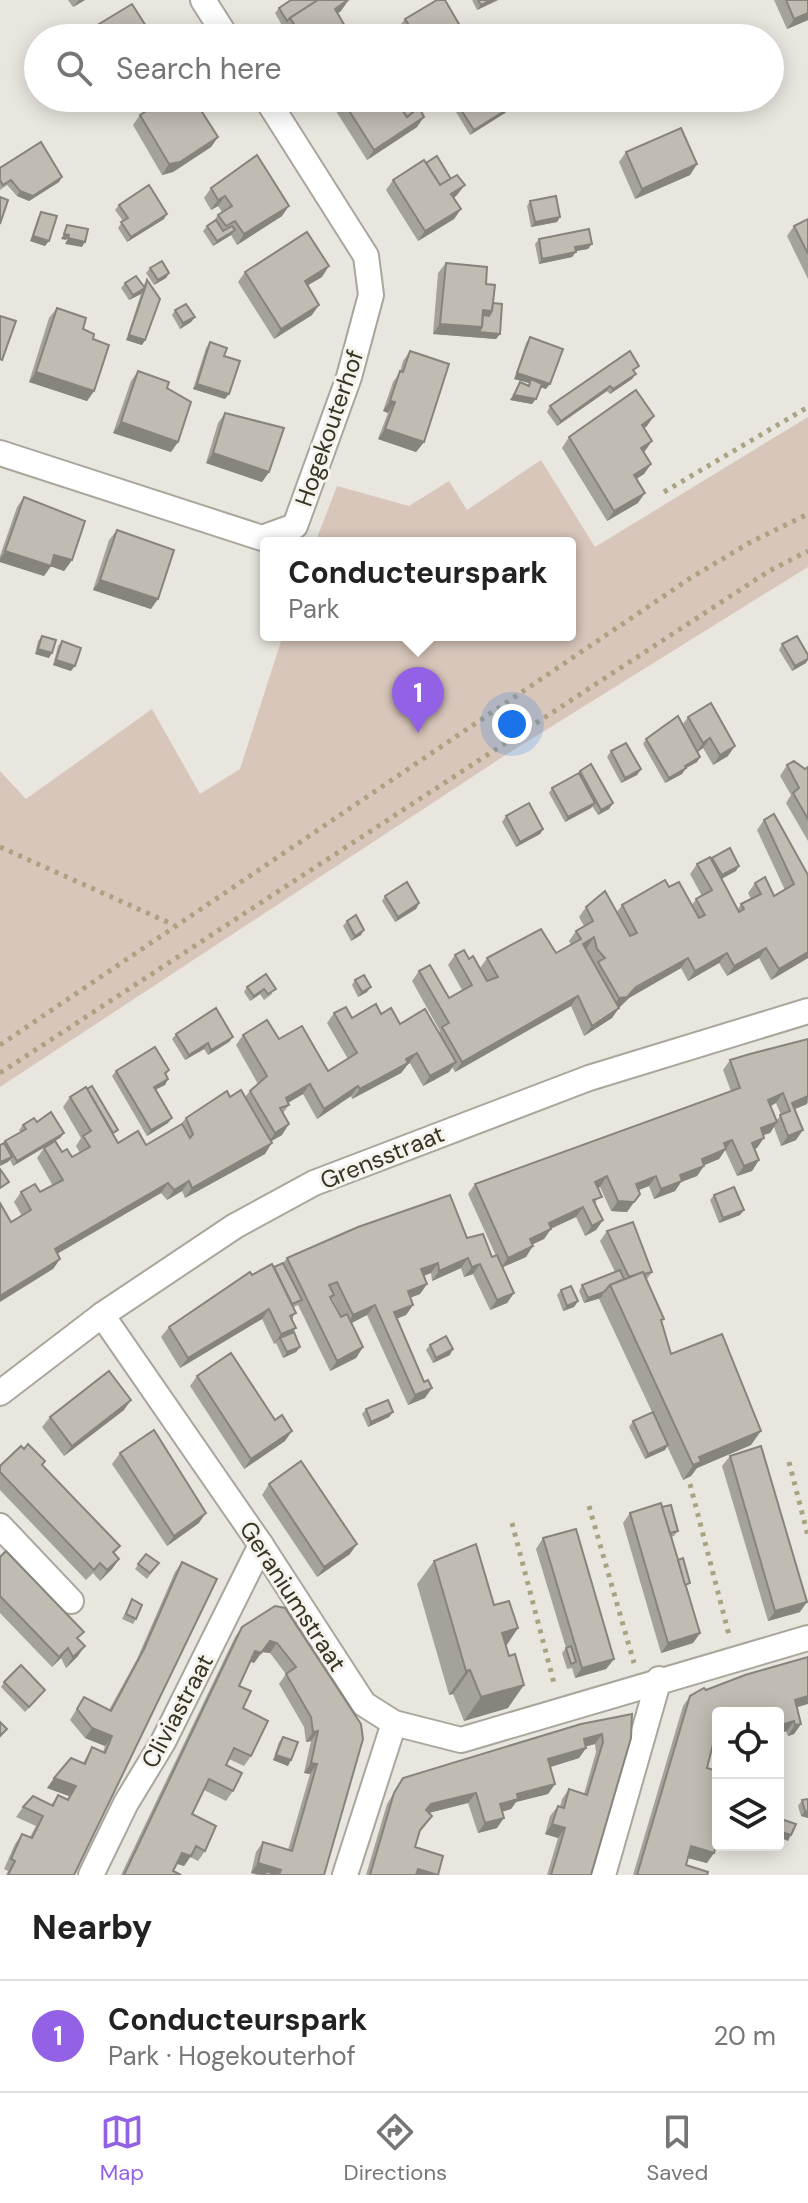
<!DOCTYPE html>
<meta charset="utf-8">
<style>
:root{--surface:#fff;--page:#f2f2f2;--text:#222;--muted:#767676;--line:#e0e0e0;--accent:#9361e5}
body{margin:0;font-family:"DM Sans",sans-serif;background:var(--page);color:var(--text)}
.controls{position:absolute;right:24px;bottom:24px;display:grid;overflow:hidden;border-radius:8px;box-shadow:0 4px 20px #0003}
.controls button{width:72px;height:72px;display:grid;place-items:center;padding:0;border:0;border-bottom:2px solid var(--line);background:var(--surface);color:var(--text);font:40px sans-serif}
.you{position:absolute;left:512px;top:724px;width:28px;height:28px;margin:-20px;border:6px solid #fff;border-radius:50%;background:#1a73e8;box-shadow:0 0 0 12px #1a73e833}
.badge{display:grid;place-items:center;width:52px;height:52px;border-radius:50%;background:var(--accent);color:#fff;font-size:26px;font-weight:700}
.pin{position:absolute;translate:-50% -66px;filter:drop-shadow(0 2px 4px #0008)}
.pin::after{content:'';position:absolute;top:42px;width:28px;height:24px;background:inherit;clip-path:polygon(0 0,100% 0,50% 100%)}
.popup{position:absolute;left:260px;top:537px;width:316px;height:104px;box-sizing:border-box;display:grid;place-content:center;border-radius:8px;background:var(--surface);filter:drop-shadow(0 2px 6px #0005);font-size:26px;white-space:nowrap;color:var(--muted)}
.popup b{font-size:30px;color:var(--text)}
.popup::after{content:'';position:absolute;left:50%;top:100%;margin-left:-16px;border:16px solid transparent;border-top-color:var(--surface)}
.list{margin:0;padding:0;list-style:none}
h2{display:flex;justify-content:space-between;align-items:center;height:104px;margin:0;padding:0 32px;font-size:34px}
h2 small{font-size:26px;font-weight:400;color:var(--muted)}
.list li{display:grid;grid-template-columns:52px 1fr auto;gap:24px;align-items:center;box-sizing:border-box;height:112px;padding:0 32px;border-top:2px solid var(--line)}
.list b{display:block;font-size:30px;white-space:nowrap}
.list p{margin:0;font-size:26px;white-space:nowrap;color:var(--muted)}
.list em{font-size:26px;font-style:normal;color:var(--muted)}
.icon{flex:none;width:44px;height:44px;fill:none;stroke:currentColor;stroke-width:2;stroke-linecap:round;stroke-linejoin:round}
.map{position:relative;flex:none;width:808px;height:1875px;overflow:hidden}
.search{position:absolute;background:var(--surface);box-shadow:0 4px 20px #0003;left:24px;right:24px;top:24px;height:88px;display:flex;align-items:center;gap:20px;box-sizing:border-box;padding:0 28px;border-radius:44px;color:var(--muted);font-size:30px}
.sheet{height:216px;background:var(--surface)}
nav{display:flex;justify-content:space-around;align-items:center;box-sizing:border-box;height:112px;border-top:2px solid var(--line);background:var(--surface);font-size:22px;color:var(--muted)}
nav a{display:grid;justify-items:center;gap:4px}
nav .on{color:var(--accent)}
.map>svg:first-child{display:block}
</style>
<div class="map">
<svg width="808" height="1875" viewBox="0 0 808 1875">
<rect width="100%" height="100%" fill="#e9e6df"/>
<!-- green -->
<path fill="#d8c6ba" d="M808,417V567L504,756L0,1087V771L26,799L152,709L200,794L240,769L283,635H570V543H315L337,486L409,506L449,481L467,510L541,460L595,547Z"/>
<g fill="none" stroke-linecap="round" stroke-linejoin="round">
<!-- street casing -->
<g stroke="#a9a69b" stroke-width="28">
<g id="street">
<path d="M203,0L227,38"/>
<path d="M0,453L262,538L295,526L349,377L371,295L366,256L266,98"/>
<path d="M102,1315L261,1545L364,1704L394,1723L461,1740L808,1638"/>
<path d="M0,1393L102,1315L235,1226L314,1183L589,1078L808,1011"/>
<path d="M0,1526L71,1601"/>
<path d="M91,1875L126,1803L163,1742L261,1545"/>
<path d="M345,1875L394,1723"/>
<path d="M603,1875L659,1679"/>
</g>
</g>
<!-- path -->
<g stroke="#aaa382" stroke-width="5" stroke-dasharray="4 6" stroke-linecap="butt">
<path d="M664,492L808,407"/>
<path d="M0,847L174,925"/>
<path d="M0,1045L689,579L749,543L808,514"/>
<path d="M0,1073L769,571L808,551"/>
<path d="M789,1462L808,1536"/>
<path d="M690,1484L729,1635"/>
<path d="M589,1506L634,1663"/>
<path d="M512,1523L555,1687"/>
</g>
<!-- street -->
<use href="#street" stroke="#fff" stroke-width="24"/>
</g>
<!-- wall -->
<g fill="#a5a299" fill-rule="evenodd">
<path d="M68,0H85L73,7Z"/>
<path d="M472,0H498L477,10Z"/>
<path d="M774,0H808V20L787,29Z"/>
<path d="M279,8L341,11L337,13L352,38H289L275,13Z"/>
<path d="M405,19L457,31L446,38H410L401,24Z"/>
<path d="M341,98L400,101L417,127L367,160L334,108Z"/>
<path d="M685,98H710L708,106L693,112Z"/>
<path d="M456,102L509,108L505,113L470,135L453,107Z"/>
<path d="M140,115L218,137L211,147L173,172L162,175L133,125Z"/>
<path d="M626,152L697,164L690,175L635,199L619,162Z"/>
<path d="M0,168L59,182L29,201L17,196L7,185L0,190Z"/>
<path d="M393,180L457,195L454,198L461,209L454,219L418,241L386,190Z"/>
<path d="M211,188L282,216L237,245L231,235L213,246L203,231L207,226L213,222L218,215L222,212L218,206L211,210L204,198Z"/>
<path d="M530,201L560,217L557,222L531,227L527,206Z"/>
<path d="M119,205L164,219L127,242L118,228L123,221L115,210Z"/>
<path d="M41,212L45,246L30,241L38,217Z"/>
<path d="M808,219V279L787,236L794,226Z"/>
<path d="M539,239L588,249L576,251L572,257L539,264L535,244Z"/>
<path d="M446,263L486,284L493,303L500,334L496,339L433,334L438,273Z"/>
<path d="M150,268L169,273L166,278L154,285L146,273Z"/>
<path d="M245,272L322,277L308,285L312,315L274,339L238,282Z"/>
<path d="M147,280L145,340L142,345L126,340L141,294L129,300L121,288L125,283L143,286Z"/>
<path d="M57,308L93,339L94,391L87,401L29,382L49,318Z"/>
<path d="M175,310L195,317L191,322L180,329L172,315Z"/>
<path d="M530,337L546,389L541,387L532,404L510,400L520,382L528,385L529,383L514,379L526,343Z"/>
<path d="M210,342L224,356L225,399L193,389L206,348Z"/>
<path d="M410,351L424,442L416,452L378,439L388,413L383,411L393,382L400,372L403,361Z"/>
<path d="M138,371L167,388L178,442L171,452L113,433L131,381Z"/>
<path d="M634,372L632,379L610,394L607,391L557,426L547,412L550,406Z"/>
<path d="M225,413L269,472L262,482L206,463L218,423Z"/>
<path d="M647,426L644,428L645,451L643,452L651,464L644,474L636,479L638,503L607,521L562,448L569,437Z"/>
<path d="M24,497L72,560L64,571L51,566L44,576L0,562V556L17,507Z"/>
<path d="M117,530L151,609L93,590L109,540Z"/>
<path d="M42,636L49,658L35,654L38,641Z"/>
<path d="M62,641L71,671L53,665L58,646Z"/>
<path d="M782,644L806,663L792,671L779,650Z"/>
<path d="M688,717L728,756L713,765L703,748L698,752L700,757L697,762L686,768L682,774L665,783L643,744L646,739L683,724Z"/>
<path d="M611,751L641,769L637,775L621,783L607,757Z"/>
<path d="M787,765L805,769L808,767V841L786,803L791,795L780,776Z"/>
<path d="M580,771L613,803L609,809L598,815L592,806L591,808L565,822L549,793L552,788L578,773Z"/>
<path d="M506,816L543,829L540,834L516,847L502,822Z"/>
<path d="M764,820L808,875V958L771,980L759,958L727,976L719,963L688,981L681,968L629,998L619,1007L612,1018L584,1036L571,1006L455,1072L452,1067L449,1072L423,1086L410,1063L407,1065L401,1073L352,1099L351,1096L317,1119L303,1094L288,1103L289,1105L283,1113L282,1135L271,1141L265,1154L185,1198L182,1191L167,1200L161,1193L57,1254L60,1259L53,1269L11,1222L22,1216L14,1202L21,1192H40L53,1186L37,1158L44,1148L62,1152L72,1157L80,1153L76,1146L81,1138L63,1107L70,1097L114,1135L118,1143L146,1145L180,1125L186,1118L230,1097H245L250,1091L258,1084L236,1045L243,1035L279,1039L328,1071L348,1059L327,1023L334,1013L352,1018L381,1014L400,1024L439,1032L440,1031L412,981L419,971L449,998L462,990L448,965L455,955L469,959L480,968L487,958L556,953L571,945L569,941L576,931L584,926L579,917L586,907L617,912L622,905L669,887L692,905L696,899L702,896L690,874L697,864L711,859L736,871L722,879L738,909L741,904L751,899L748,893L755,883L774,896L785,890L757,830Z"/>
<path d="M385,896L419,903L416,909L395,922L382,901Z"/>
<path d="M347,921L361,935L351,941L343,926Z"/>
<path d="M266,974L272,994L264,1000L260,994L250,1001L244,992L247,987Z"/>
<path d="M355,980L367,992L358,997L352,985Z"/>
<path d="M176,1034L233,1037L229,1042L208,1055L204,1049L185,1060L172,1039Z"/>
<path d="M808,1039V1102L807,1104L795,1109L796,1140L781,1146L774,1127L770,1133L763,1135L757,1148L754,1149L759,1160L752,1171L737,1176L725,1150L719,1159L704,1165L697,1176L681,1182L675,1191L654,1199L649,1186L638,1190L640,1194L627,1212L611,1211L600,1187L597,1188L596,1205L603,1220L596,1230L585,1236L576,1217L551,1228L544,1239L532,1244L526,1257L502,1267L514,1293L507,1303L490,1310L473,1274L464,1277L461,1268L432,1281L431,1273L424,1276L427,1284L420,1294L410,1298L413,1305L406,1315L396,1319L425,1398L408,1405L367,1315L351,1323L363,1347L356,1358L330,1371L298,1305L294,1307L292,1332L300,1347L296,1352L283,1358L276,1343L274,1344L262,1319L180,1368L161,1337L169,1327L252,1275L283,1263L287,1258L467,1238L492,1257L496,1256L468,1194L475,1184L731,1091L723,1070L730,1060ZM776,1103L781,1115L776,1121L771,1106ZM332,1298L342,1317H341L331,1299Z"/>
<path d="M169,1070L166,1075L168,1079L165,1085L156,1089L168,1123L147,1136L112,1076L116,1071Z"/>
<path d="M37,1122L64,1133L60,1138L13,1166L10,1160L0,1166V1145L21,1132L19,1130L23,1125Z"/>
<path d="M714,1195L740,1215L719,1223L710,1200Z"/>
<path d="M607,1231L652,1272L647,1279L671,1354L751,1445L697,1468L691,1476L683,1480L667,1446L665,1450L645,1459L629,1427L633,1421L652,1412L599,1299L601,1298L584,1303L579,1291L582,1285L615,1272L600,1241Z"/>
<path d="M561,1290L578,1301L574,1307L563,1311L557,1295Z"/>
<path d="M430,1345L450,1355L433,1363L426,1350Z"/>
<path d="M197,1376L285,1441L244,1469L190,1386Z"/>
<path d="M366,1409L393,1412L389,1417L368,1427L362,1414Z"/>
<path d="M124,1410L64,1456L42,1427L50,1417Z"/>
<path d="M120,1453L199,1523L167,1546L112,1464Z"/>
<path d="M730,1456L800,1612L768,1621L722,1466Z"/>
<path d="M42,1465L120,1546L114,1554L119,1559L112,1569L100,1581L93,1573L86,1580L0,1490V1466Z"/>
<path d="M269,1484L350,1554L317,1577L262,1495Z"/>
<path d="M662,1507L678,1531L674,1536L671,1537L700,1633L693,1643L661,1653L623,1523L630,1513Z"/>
<path d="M543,1538L614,1659L606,1669L575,1678L572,1668L567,1669L562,1653L566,1648L536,1549Z"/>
<path d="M146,1554L159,1563L147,1579L135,1569Z"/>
<path d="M0,1556L78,1639V1656L66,1668L61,1658L52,1667L0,1613Z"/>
<path d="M434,1561L494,1605L518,1628L506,1646L508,1708L464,1721L453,1694L449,1695L417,1584Z"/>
<path d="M182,1562L74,1875H6L8,1871L4,1869L15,1844L22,1834L30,1837L36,1826L16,1817L23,1807L51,1805L58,1795L67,1799L69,1796L47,1788L83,1763L92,1747L103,1752L105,1746L85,1738L70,1720L84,1697L109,1710L137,1659L175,1572Z"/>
<path d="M132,1599L136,1619L133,1624L122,1619Z"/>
<path d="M275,1606L361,1724L324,1875H257L251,1873L256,1852L263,1842L288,1850L310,1774L304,1773L311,1741L306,1742L304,1727L279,1684L286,1674L270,1653L262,1652L254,1663L250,1661L239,1686L251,1756L244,1766L229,1759L226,1765L233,1791L226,1801L204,1790L192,1814L205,1851L198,1861L190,1857L184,1866L177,1864L173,1871L181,1875H121L235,1637L242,1627Z"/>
<path d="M4,1682L41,1695L25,1712L1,1687Z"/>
<path d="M706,1690L797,1708L801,1724L794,1734L788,1736L778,1713H718V1739L713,1743L707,1768L717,1811L707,1863L688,1858L686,1865L707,1875H633L683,1706L690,1696Z"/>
<path d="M632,1714L591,1875H547L558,1838L545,1834L550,1816L558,1806L560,1807L562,1799L569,1789L584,1794L596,1752L595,1744L586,1746V1748L579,1758L550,1767L555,1784L548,1794L516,1802L511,1809L502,1812L497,1828L478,1833L468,1803L429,1813L425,1826L419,1833L415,1847L438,1875H366L387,1804L403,1778Z"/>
<path d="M283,1737L288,1766L273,1760L279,1742Z"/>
<path d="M802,1800L808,1818L801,1816L798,1806Z"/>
</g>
<!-- shaded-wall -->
<g fill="#86847d">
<path d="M79,0H85L73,7Z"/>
<path d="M491,0H498L477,10L481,5Z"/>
<path d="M348,1L341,11L328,20L335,9Z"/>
<path d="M808,13V20L787,29L794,19Z"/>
<path d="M460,26L457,31L446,38H441Z"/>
<path d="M712,101L708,106L693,112L697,107Z"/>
<path d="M509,108L505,113L470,135L474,130Z"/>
<path d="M424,117L417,127L367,160L374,150Z"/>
<path d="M218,137L211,147L173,172L162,175L169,164Z"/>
<path d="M697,164L690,175L635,199L642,189Z"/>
<path d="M62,177L59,182L29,201L17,196L20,191Z"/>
<path d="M465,185L457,195L444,204L451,194Z"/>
<path d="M225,196L218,206L211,210L218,200Z"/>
<path d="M289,206L282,216L237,245L244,234Z"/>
<path d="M461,209L454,219L418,241L425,231Z"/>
<path d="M167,214L164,219L127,242L131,237Z"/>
<path d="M560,217L557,222L531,227L535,222Z"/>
<path d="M235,230L231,235L213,246L217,241Z"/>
<path d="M64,234L69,235L66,240L61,239Z"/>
<path d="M33,236L49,241L45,246L30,241Z"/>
<path d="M68,238L85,242L82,247L65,244Z"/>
<path d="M592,244L588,249L571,252L575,247Z"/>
<path d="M576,252L572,257L539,264L542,259Z"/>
<path d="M329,266L322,277L298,291L305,281Z"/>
<path d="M169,273L166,278L154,285L158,280Z"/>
<path d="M145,288L141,294L129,300L133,295Z"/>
<path d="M319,305L312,315L274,339L281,329Z"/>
<path d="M483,310L492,311L485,321L479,320Z"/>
<path d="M195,317L191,322L180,329L183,323Z"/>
<path d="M440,324L482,327L500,334L496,339L433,334Z"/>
<path d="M129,335L145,340L142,345L126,340Z"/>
<path d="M36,372L94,391L87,401L29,382Z"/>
<path d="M517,373L550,384L546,389L530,384L531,379L529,383L514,379Z"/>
<path d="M636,374L632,379L610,394L613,389Z"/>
<path d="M197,384L229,394L225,399L193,389Z"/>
<path d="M610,386L607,391L557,426L561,421Z"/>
<path d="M514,395L536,399L532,404L510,400Z"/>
<path d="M390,401L395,402L388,413L383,411Z"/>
<path d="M654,416L647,426L635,435L642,425Z"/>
<path d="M121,422L178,442L171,452L113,433Z"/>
<path d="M385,429L424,442L416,452L378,439Z"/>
<path d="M652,441L645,451L634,458L641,448Z"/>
<path d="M213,453L269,472L262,482L206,463Z"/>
<path d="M651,464L644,474L627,485L634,475Z"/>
<path d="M645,493L638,503L607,521L614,511Z"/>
<path d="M5,551L51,566L44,576L0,562V559Z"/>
<path d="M54,555L72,560L64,571L47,565Z"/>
<path d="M100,580L158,599L151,609L93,590Z"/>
<path d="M38,649L52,653L49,658L35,654Z"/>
<path d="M808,659L806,663L792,671L795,666Z"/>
<path d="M56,660L75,666L71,671L53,665Z"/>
<path d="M710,738L703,748L696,753L703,743Z"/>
<path d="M735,746L728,756L713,765L720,755Z"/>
<path d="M700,757L697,762L681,771L685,766Z"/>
<path d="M686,768L682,774L665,783L669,778Z"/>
<path d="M641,769L637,775L621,783L625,778Z"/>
<path d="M595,803L591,808L565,822L568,817Z"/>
<path d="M613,803L609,809L598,815L601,810Z"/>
<path d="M543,829L540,834L516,847L520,842Z"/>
<path d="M739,866L736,871L718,880L722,875Z"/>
<path d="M419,903L416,909L395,922L398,917Z"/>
<path d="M364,930L361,935L351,941L355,936Z"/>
<path d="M594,937L587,948L576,954L583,944Z"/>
<path d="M766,948L759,958L727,976L734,966Z"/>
<path d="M808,952V958L771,980L779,969Z"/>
<path d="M727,953L719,963L688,981L695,971Z"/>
<path d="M688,958L681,968L629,998L620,1007L612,1008L619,998Z"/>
<path d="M371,987L367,992L358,997L362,992Z"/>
<path d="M264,989L260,994L250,1001L254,996Z"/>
<path d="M578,996L571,1006L455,1072L462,1062Z"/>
<path d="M619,1008L612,1018L584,1036L592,1026Z"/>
<path d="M233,1037L229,1042L208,1055L211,1050Z"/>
<path d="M208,1043L204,1049L185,1060L189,1055Z"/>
<path d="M417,1053L401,1073L352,1099L360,1089Z"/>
<path d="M456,1062L449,1072L423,1086L430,1076Z"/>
<path d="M168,1079L165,1085L151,1092L154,1087Z"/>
<path d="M310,1084L303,1094L279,1108L286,1098Z"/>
<path d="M358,1086L351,1096L317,1119L324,1109Z"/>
<path d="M783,1093L776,1103L761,1110L768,1100Z"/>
<path d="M808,1096L807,1104L790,1111L792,1103Z"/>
<path d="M172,1118L168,1123L147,1136L151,1130Z"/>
<path d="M777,1122L770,1133L754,1138L761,1128Z"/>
<path d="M289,1124L282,1135L268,1143L275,1133Z"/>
<path d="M803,1130L796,1140L781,1146L788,1136Z"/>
<path d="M64,1133L60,1138L13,1166L17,1161Z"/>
<path d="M764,1138L757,1148L745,1153L752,1143Z"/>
<path d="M732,1140L719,1159L695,1169L702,1159L724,1143Z"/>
<path d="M272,1143L265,1154L185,1198L192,1188Z"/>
<path d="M12,1157L8,1162L0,1166L1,1162Z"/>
<path d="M759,1160L752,1171L737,1176L744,1166Z"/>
<path d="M704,1166L697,1176L681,1182L675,1191L654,1199L661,1189L680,1175Z"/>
<path d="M607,1176L600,1187L588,1192L595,1182Z"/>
<path d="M656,1176L649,1186L629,1194L636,1184Z"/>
<path d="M189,1181L182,1191L167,1200L174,1190Z"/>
<path d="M168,1183L161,1193L48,1259L55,1249Z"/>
<path d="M618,1201L634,1202L627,1212L611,1211Z"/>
<path d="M583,1207L576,1217L542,1233L549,1223Z"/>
<path d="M744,1210L740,1215L719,1223L723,1218Z"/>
<path d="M603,1220L596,1230L585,1236L592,1226Z"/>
<path d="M551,1229L544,1239L523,1249L530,1239Z"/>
<path d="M533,1246L526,1257L501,1268L508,1258Z"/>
<path d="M468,1258L461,1268L432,1281L439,1271Z"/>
<path d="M60,1259L53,1269L0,1302V1296Z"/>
<path d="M438,1263L431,1273L414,1279L421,1269Z"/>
<path d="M480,1264L473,1274L464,1277L472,1267Z"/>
<path d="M427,1284L420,1294L401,1301L408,1291Z"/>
<path d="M604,1292L601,1298L584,1303L588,1298Z"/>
<path d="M514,1293L507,1303L490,1310L497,1300Z"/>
<path d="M578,1301L574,1307L563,1311L567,1306Z"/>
<path d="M375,1305L367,1315L346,1326L353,1315Z"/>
<path d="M413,1305L406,1315L386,1323L394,1312Z"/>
<path d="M269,1309L262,1319L180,1368L188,1358Z"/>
<path d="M296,1328L288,1338H280L274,1344L281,1334Z"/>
<path d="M300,1347L296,1352L283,1358L287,1352Z"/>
<path d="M363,1347L356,1358L330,1371L337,1361Z"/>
<path d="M453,1349L450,1355L433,1363L436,1358Z"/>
<path d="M432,1388L425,1398L408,1405L415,1395Z"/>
<path d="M131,1400L124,1410L64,1456L72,1446Z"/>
<path d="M393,1412L389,1417L368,1427L371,1422Z"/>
<path d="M292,1431L285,1441L244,1469L251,1459Z"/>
<path d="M761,1431L751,1445L697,1468L691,1476L683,1480L699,1457Z"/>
<path d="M668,1445L665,1450L645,1459L648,1454Z"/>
<path d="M206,1513L199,1523L167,1546L174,1536Z"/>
<path d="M357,1544L350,1554L317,1577L324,1567Z"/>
<path d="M119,1559L112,1569L100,1581L107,1570Z"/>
<path d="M807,1602L800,1612L768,1621L775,1611Z"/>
<path d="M518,1628L502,1652V1633Z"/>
<path d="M700,1633L693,1643L661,1653L668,1643Z"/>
<path d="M270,1641L277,1643L270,1653L262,1652L254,1663L248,1661L255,1651Z"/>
<path d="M85,1646L78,1656L66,1668L73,1657Z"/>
<path d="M68,1648L61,1658L52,1667L59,1657Z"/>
<path d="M614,1659L606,1669L575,1678L582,1668Z"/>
<path d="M470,1670L453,1694L449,1695L466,1671Z"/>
<path d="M524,1685L508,1708L464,1721L481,1697Z"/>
<path d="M808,1696V1704L788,1710L795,1700Z"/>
<path d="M794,1721L787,1731L778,1734V1726Z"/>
<path d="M801,1724L794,1734L788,1736L795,1725Z"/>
<path d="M92,1728L112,1736L105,1746L85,1738Z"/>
<path d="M318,1731L311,1741L306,1742L313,1732Z"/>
<path d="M602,1734L595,1744L577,1749L584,1739Z"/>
<path d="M586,1748L579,1758L541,1770L548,1759Z"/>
<path d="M276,1755L291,1760L288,1766L273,1760Z"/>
<path d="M311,1763L317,1764L310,1774L304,1773Z"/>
<path d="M54,1778L76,1786L69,1796L47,1788Z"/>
<path d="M555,1784L548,1794L516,1802L511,1809L493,1814L500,1804L517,1794Z"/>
<path d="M476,1793L468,1803L424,1814L431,1804Z"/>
<path d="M805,1811L808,1812V1818L801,1816Z"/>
<path d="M504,1818L497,1828L478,1833L485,1823Z"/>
<path d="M552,1824L565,1828L558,1838L545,1834Z"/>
<path d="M778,1831L791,1835L788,1841L778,1837Z"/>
<path d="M691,1846L714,1853L707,1863L684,1857Z"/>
<path d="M182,1853L191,1856L184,1866L175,1863Z"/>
<path d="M258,1863L281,1870L277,1875L266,1871L264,1875L251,1873Z"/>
<path d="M418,1869L438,1875H413Z"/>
</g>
<!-- building -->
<g fill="#c0bcb2" stroke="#86847d" stroke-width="2">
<path d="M291,0H318L290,18L287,21L279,8Z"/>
<path d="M318,0H348L335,9L352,38H303L290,18Z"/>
<path d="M437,0H445L460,26L441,38H417L405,19Z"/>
<path d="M478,0H491L481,5Z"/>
<path d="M786,0H808V13L794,19Z"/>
<path d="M132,4L151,34L145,38H76Z"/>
<path d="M167,98H193L218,137L180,162L169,164L140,115Z"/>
<path d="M341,98H399L396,100L407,117L419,107L424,117L374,150Z"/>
<path d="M405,98H406L414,111L407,117L398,103Z"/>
<path d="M462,98H503L509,108L474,130L456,102Z"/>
<path d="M692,98H710L712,101L697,107Z"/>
<path d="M681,128L697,164L642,189L626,152Z"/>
<path d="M41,142L62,177L33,196L20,191L11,180L3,185L0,180V168Z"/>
<path d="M257,155L289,206L244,234L235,221L226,226L218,215L232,206L225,196L218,200L211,188Z"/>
<path d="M437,156L451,179L440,185L426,163Z"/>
<path d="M424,160L440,185L457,175L465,185L451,194L461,209L425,231L393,180Z"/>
<path d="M149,185L167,214L131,237L121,222L128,218L119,205Z"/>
<path d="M556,196L560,217L535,222L530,201Z"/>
<path d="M0,197L8,200L0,224Z"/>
<path d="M41,212L57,216L49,241L33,236Z"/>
<path d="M808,219V254L794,226Z"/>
<path d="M216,220L223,231L232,226L235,230L217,241L207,226Z"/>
<path d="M67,225L88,229L85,242L68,238L69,235L64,234Z"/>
<path d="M589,229L592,244L575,247L576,252L542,259L539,239Z"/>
<path d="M307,232L329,266L305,281L319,305L281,329L245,272Z"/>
<path d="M162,261L169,273L158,280L150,268Z"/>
<path d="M446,263L487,267L486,284L495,285L492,311L483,310L482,327L440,324Z"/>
<path d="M136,276L145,288L147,280L160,299L145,340L129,335L145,288L133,295L125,283Z"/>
<path d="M493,303L502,304L500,334L479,332L482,327L483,315L489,316L492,311Z"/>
<path d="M186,304L195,317L183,323L175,310Z"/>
<path d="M57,308L86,318L83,329L94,334L93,339L109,345L94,391L36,372Z"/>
<path d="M0,316L16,321L2,360L0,359Z"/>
<path d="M530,337L563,349L550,384L517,373Z"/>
<path d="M210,342L227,348L224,356L240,361L229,394L197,384Z"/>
<path d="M410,351L449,364L424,442L385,429L395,402L390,401L400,371L403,372Z"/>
<path d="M630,351L639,366L633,370L636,374L613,389L610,386L561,421L550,406Z"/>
<path d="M138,371L169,382L167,388L191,402L178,442L121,422Z"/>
<path d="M531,379L542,384L536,399L514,395L520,382L529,386Z"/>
<path d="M636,390L654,416L642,425L652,441L641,448L651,464L634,475L645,493L614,511L569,437Z"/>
<path d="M225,413L284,428L269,472L213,453Z"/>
<path d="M24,497L85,521L72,560L54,555L51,566L5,551Z"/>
<path d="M117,530L174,550L158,599L100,580Z"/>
<path d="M42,636L56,640L52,653L38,649Z"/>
<path d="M797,636L808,655V659L795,666L782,644Z"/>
<path d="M62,641L81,648L75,666L56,660Z"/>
<path d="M711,703L735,746L720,755L710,738L703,743L688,717Z"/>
<path d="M678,716L700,757L685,766L686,768L669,778L646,739Z"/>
<path d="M626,743L641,769L625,778L611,751Z"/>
<path d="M794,761L805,769L808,767V819L793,793L799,788L787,765Z"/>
<path d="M591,764L613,803L601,810L580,771Z"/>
<path d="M579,773L595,803L568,817L552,788Z"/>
<path d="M529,803L543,829L520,842L506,816Z"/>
<path d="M774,814L808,875V952L779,969L766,948L734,966L727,953L695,971L688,958L636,987L627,997L619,998L598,962L605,958L597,949L594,937L583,944L619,1008L592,1026L578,996L462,1062L442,1027L449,1023L419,971L430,965L449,998L472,985L455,955L464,950L469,959L473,956L487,981L498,977L487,958L541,929L556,953L581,939L576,931L593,921L586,907L605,891L630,936L637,933L622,905L665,880L669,887L679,882L699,918L705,915L696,899L712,890L697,864L710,857L739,912L744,909L741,904L761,894L755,883L765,877L774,896L794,884L764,820Z"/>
<path d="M730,848L739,866L722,875L712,858Z"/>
<path d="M407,882L419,903L398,917L385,896Z"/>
<path d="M356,915L364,930L355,936L347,921Z"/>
<path d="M266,974L276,989L268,994L264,989L254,996L247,987Z"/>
<path d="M364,975L371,987L362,992L355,980Z"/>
<path d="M376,1004L381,1014L391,1008L400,1024L425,1009L456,1062L430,1076L417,1053L406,1059L408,1063L360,1089L358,1086L324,1109L310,1084L286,1098L289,1105L280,1108L289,1124L275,1133L250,1091L267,1076L243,1035L267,1020L279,1039L302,1026L328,1071L357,1053L334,1013L346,1007L352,1018Z"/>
<path d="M216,1008L233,1037L211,1050L208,1043L189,1055L176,1034Z"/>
<path d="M808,1039V1096L792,1103L803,1130L788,1136L780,1115L790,1111L783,1093L768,1100L777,1122L761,1128L764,1138L752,1143L759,1160L744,1166L732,1140L724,1143L726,1149L702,1159L704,1166L680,1175L682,1181L661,1189L656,1176L636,1184L640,1194L634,1202L618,1201L607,1176L595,1182L602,1197L593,1200L603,1220L592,1226L583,1207L549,1223L551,1229L530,1239L533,1246L508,1258L475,1184L740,1088L730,1060L750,1054Z"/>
<path d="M155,1047L169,1070L165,1073L168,1079L154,1087L172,1118L151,1130L116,1071Z"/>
<path d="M92,1086L118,1130L113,1133L87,1089Z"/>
<path d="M86,1087L118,1143L138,1131L146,1145L182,1124L190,1138L193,1134L186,1118L227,1091L230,1097L241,1090L272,1143L192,1188L189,1181L174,1190L168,1183L55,1249L60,1259L0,1296V1203L11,1222L31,1210L21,1192L35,1184L40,1192L63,1180L44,1148L55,1141L62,1152L67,1149L72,1157L90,1147L83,1136L91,1131L70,1097Z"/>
<path d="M51,1112L64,1133L17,1161L5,1141L26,1129L23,1125L34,1118L37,1122Z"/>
<path d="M4,1143L12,1157L1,1162L0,1160V1145Z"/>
<path d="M0,1169L9,1182L0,1188Z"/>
<path d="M734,1187L744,1210L723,1218L714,1195Z"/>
<path d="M450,1195L467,1238L483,1234L492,1257L497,1255L514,1293L497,1300L480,1264L472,1267L468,1258L439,1271L438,1263L421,1269L427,1284L408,1291L413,1305L394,1312L424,1382L428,1380L432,1388L415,1395L375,1305L353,1315L337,1282L329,1285L334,1295L330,1297L341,1317L347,1314L363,1347L337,1361L287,1258L358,1227Z"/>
<path d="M633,1222L652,1272L644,1274L643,1272L629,1277L607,1231Z"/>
<path d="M283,1263L302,1300L292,1304L274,1267Z"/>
<path d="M272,1264L296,1313L290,1316L296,1328L281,1334L269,1309L188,1358L169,1327L250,1272L252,1275Z"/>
<path d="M620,1270L624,1279L610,1285L604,1292L588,1298L582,1285Z"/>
<path d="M643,1272L664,1319L661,1320L671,1354L722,1334L761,1431L699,1457L701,1462L693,1465L610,1285Z"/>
<path d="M571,1286L578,1301L567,1306L561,1290Z"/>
<path d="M294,1332L300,1347L287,1352L280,1338Z"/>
<path d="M446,1336L453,1349L436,1358L430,1345Z"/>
<path d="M231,1353L275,1420L282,1415L292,1431L251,1459L197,1376Z"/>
<path d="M109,1371L131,1400L72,1446L50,1417Z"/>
<path d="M388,1400L393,1412L371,1422L366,1409Z"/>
<path d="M653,1412L668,1445L648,1454L633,1421Z"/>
<path d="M154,1430L206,1513L174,1536L120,1453Z"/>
<path d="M28,1444L45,1461L42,1465L120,1546L113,1552L119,1559L107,1570L100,1563L94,1570L0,1472V1466L21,1446L24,1449Z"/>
<path d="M761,1446L807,1602L775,1611L730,1456Z"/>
<path d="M301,1461L357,1544L324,1567L269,1484Z"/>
<path d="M661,1503L700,1633L668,1643L630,1513Z"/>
<path d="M671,1505L678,1531L670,1533L662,1507Z"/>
<path d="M576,1529L614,1659L582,1668L543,1538Z"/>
<path d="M476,1544L494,1605L509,1601L518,1628L502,1633L509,1656L515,1654L524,1685L481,1697L470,1670L466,1671L434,1561Z"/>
<path d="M6,1551L84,1632L77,1638L85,1646L73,1657L68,1648L59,1657L0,1596V1557Z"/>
<path d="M146,1554L159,1563L150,1573L138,1564Z"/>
<path d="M683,1558L690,1583L685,1585L678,1560Z"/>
<path d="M182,1562L217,1579L74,1875H8L15,1861L11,1859L22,1834L32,1838L43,1816L23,1807L33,1796L53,1806L58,1795L68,1800L76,1786L54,1778L71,1758L85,1764L92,1747L105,1753L112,1736L92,1728L77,1709L84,1697L111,1711L144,1649Z"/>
<path d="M132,1599L142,1605L136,1619L126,1614Z"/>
<path d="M275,1606L285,1608L361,1724L363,1739L324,1875H279L281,1870L258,1863L263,1842L292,1851L317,1764L311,1763L318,1731L313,1732L311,1717L286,1674L296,1667L277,1643L270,1641L261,1653L255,1651L239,1686L251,1691L243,1708L268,1721L251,1756L234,1748L226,1765L242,1773L233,1791L209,1779L192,1814L216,1826L205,1851L196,1846L191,1856L182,1853L173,1871L181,1875H124L242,1627Z"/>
<path d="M571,1646L576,1662L571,1664L566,1648Z"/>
<path d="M808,1657V1696L795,1700L801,1724L795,1725L794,1721L778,1726V1713H718V1734L716,1732L707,1768L718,1771V1803L713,1833L718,1834V1839L714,1853L691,1846L686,1865L708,1872L707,1875H637L690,1696L704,1688L706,1690L745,1675Z"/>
<path d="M21,1665L45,1690L29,1707L4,1682Z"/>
<path d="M632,1714L631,1738L591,1875H551L565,1828L552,1824L558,1806L564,1808L569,1789L587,1795L603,1742L602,1734L584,1739L586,1748L548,1759L555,1784L517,1794L518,1799L500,1804L504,1818L485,1823L476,1793L431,1804L426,1810L432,1816L420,1830L415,1847L443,1856L438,1875L418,1869L416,1875H370L394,1793L403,1778L581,1724Z"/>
<path d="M0,1722L7,1729L0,1736Z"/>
<path d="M283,1737L298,1742L291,1760L276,1755Z"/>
<path d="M808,1799V1812L805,1811L802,1800Z"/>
<path d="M781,1819L796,1824L791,1835L778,1831Z"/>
<path d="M266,1871L277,1875H265Z"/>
</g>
<g text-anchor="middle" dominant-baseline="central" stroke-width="6" stroke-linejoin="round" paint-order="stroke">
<!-- street labels -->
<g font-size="24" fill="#373422" stroke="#f6f3ef">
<text transform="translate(329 428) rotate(-71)">Hogekouterhof</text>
<text transform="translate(382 1157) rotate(-22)">Grensstraat</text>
<text transform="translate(293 1596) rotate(57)">Geraniumstraat</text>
<text transform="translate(177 1711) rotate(-62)">Cliviastraat</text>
</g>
</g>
</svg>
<div class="controls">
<button><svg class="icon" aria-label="locate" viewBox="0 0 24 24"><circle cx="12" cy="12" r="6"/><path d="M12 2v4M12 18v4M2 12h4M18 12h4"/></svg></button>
<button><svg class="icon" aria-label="layers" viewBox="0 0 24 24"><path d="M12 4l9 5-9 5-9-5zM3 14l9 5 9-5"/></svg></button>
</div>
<div class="you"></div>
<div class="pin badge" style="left:418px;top:733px">1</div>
<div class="popup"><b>Conducteurspark</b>Park</div>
<div class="search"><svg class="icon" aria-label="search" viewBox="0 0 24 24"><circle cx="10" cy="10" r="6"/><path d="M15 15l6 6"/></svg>Search here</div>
</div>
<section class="sheet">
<h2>Nearby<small></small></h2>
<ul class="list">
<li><span class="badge">1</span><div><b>Conducteurspark</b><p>Park · Hogekouterhof</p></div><em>20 m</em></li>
</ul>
</section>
<nav>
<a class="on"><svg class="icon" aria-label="map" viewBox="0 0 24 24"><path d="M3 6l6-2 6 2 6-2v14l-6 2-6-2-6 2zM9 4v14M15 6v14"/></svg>Map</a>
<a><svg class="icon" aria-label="directions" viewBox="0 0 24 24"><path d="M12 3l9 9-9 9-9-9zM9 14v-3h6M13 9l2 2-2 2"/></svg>Directions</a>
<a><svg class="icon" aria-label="saved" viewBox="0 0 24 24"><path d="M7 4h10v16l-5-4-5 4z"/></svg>Saved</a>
</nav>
